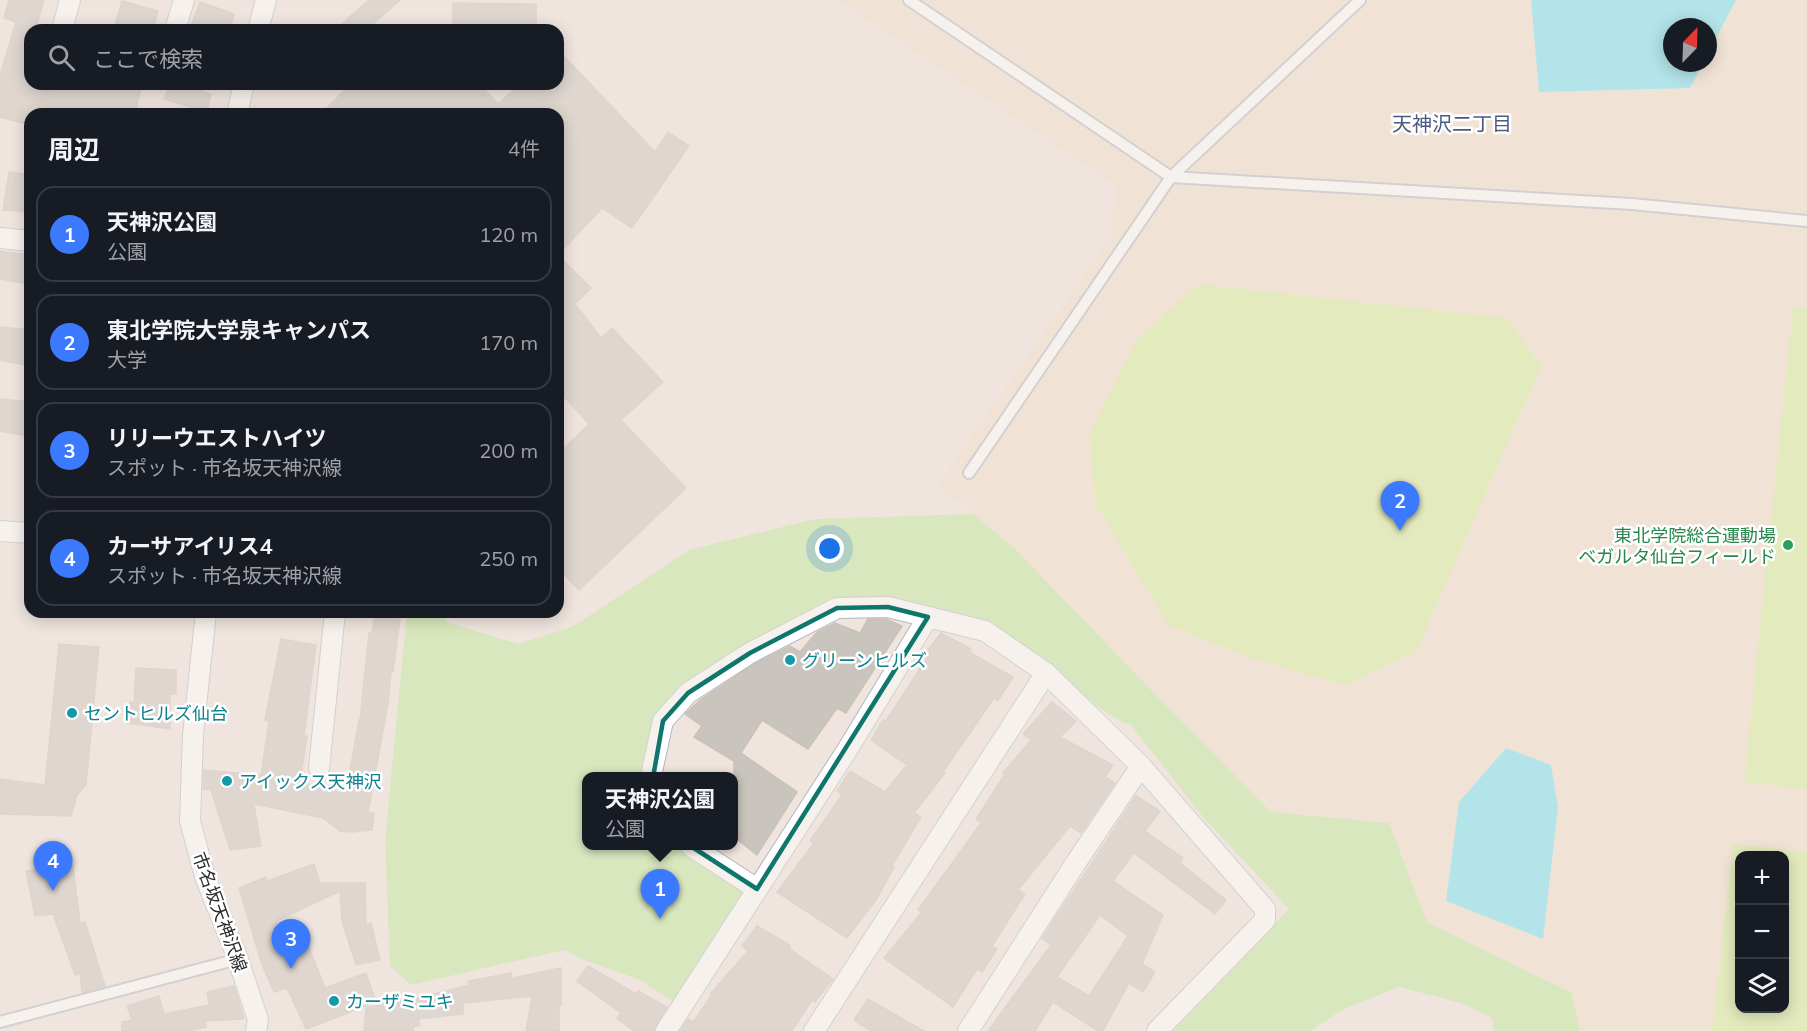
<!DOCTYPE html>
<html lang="ja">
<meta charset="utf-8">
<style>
:root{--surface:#171b24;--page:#20242c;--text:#f1f3f6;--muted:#9ea1a6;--line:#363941;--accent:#3b7aff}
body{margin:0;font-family:Mulish,"Noto Sans JP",sans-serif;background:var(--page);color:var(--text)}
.controls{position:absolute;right:18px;bottom:18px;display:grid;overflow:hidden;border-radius:12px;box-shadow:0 3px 15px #0003}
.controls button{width:54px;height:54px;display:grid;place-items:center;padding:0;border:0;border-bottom:2px solid var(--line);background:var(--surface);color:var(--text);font:30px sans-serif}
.compass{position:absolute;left:1663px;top:18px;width:54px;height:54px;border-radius:50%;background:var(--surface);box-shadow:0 3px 15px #0003;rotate:23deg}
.you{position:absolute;left:830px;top:549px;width:21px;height:21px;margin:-15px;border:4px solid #fff;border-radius:50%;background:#1a73e8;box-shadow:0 0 0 9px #1a73e833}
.badge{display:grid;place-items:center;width:39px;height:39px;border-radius:50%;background:var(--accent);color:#fff;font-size:20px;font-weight:700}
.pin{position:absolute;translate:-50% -50px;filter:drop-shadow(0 2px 3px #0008)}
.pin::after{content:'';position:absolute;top:32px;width:21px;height:18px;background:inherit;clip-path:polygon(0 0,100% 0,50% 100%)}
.popup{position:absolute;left:582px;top:772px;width:156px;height:78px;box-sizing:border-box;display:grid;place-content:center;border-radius:12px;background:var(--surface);filter:drop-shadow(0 2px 4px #0005);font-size:20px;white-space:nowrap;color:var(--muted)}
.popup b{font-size:22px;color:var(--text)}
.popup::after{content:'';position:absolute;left:50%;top:100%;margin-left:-12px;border:12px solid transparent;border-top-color:var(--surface)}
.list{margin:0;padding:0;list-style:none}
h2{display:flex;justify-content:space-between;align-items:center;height:78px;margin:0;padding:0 24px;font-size:26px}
h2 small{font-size:20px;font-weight:400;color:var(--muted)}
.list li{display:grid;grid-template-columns:39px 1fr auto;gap:18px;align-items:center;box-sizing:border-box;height:96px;margin:0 12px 12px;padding:0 12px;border:2px solid var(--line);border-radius:18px}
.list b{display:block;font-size:22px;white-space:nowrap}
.list p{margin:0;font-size:20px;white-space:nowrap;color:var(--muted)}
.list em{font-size:20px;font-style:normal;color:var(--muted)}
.icon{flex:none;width:33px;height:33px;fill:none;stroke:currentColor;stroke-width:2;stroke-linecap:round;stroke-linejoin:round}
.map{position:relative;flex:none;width:1807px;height:1031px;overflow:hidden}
.search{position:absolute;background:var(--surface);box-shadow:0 3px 15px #0003;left:24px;top:24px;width:540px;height:66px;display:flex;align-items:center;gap:15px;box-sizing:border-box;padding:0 21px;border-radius:18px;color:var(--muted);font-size:22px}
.panel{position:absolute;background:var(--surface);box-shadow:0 3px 15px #0003;left:24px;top:108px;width:540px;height:510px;border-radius:18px}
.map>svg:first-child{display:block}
</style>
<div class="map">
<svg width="1807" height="1031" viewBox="0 0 1807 1031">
<rect width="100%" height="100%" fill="#efe5de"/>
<!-- education -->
<path fill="#f1e1cd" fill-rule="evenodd" d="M838,0H1807V1031H1580L1572,993L1427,922L1389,823L1272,812L1185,725L1014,548L937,485L1110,238L1116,186ZM1672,27H1708V63H1672ZM1740,856H1784V1008H1740Z"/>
<!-- green -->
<path fill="#bee898" d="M973,514L1014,548L1185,725L1271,812L1389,823L1427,922L1572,993L1580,1031H1494L1492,1018L1461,1003L1399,987L1342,1010L1310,1031H1173L1289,909L1203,817L1130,724L1122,722L1046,673L985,631L837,608L663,721L651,776H586V846H691L757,889L681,1007L640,980L584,960L564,950L411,985L390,966L385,840L407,612H439L449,623L518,644L572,627L689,550L815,519Z"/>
<!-- pitch -->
<g fill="#d5ef94" fill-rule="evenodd">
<path d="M1198,284L1507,318L1541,366L1416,652L1345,685L1256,660L1168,625L1096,505L1089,436L1136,341Z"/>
<path d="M1793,307L1807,308V789L1744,782Z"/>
<path d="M1733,844L1807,852V1031H1712ZM1740,856H1784V1008H1740Z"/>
</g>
<!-- water -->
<g fill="#6ce3f6">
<path d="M1531,0H1736L1708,54V27H1672V63H1703L1690,88L1539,92Z"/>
<path d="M1506,748L1551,765L1558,807L1543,939L1446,901L1459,802Z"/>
</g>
<!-- building -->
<g fill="#c9c4bd" stroke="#cbc1b7" stroke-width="1.5" fill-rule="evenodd">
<path d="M9,0H44L36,28L30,26V84H142L135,114H29L26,124L0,117V75L16,22L4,18Z"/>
<path d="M369,0H400L366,30H335Z"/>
<path d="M122,1L158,11L153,30H135L115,25Z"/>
<path d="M200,2L234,14L230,30H202L191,26Z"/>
<path d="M453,3L536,4V30H453Z"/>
<path d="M558,50L655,152L668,132L689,146L632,228L602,208L558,255L591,288L575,304L601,338L612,328L663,382L621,420L686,488L579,590L558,568V454L589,424L558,390V114H321L351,84H479L498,104L520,84H558Z"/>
<path d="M170,84H178L211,94L207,112L164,99Z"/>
<path d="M9,172L29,175L27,212L3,210Z"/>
<path d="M0,251L30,255V284L0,279Z"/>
<path d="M0,327L30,330V366L0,360Z"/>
<path d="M0,399L30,402L28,436L0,431Z"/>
<path d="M375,612H401L393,672H391L388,704L368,812L374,813L372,830L352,832L340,831L323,818L254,804L261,846L230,850L211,790L203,789L204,770L261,775L269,721L265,720L281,639L316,645L304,736H307L300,783L346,794L359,719L360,720L369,633L372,634Z"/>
<path d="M868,619H886L902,626L846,713L837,708L808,749L762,720L741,753L797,792L757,855L734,837V761L694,737L702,726L685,714L700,700L756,663L790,646L800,652L817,632L835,623L860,633Z"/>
<path d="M941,633L971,649L969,652L1013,677L998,701L994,698L943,772L945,773L914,813L921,817L892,866L894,867L876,900L847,938L777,892L814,843L810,841L842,795L837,791L850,771L885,792L907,765L871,740L883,720L886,721L930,653L927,651Z"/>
<path d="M59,644L99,647L86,785L77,795L71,816L0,814V779L45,785Z"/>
<path d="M136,668L176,670V694H170V729L127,723L130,702H134Z"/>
<path d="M1052,702L1076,721L1060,737L1113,765L1105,777L1115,783L1081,833L1070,826L1018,890L1025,894L992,946L997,949L982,972L977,969L953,1007L884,958L922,912L918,910L981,823L976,819L1005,774L1003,773L1031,740L1023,734Z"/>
<path d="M1136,796L1160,811L1145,831L1183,858L1180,863L1226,900L1215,914L1134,853L1113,881L1163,915L1142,964L1155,972L1143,992L1129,983L1103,1031H1098L1053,1002L1035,1031H988L1051,945L1042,938ZM1100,915L1128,936L1089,996L1057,977Z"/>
<path d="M314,864L320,883H365L366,925L371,923L380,960L356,965L342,921L340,891L276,921L286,953L308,945L325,988L366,973L376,1002L306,1029L287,988L274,992L262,965L239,888L266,877L267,881Z"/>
<path d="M73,865L80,924L85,922L105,986L82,993L80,974L75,975L53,914L35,916L26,871Z"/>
<path d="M757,926L790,945V949L833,979L815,1002L812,1000L792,1031H680L688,1019L693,1022L712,995L710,994L748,951L742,946Z"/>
<path d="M588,966L636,994L638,991L667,1007L654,1031H634L617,1018L621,1013L577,981Z"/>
<path d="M561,968V1005L559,1006V1031H526L532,996L463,1003V1014L418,1019L420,1026L413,1027L414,1031H364L366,1008L413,996V999L469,985L468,981L511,973L512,978Z"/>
<path d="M234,986L244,1019L205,1021L206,1027L188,1031H122V1022L132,1020L127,1006L159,996L164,1014L209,1005L207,992Z"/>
<path d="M868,999L924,1031H871L854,1020Z"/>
</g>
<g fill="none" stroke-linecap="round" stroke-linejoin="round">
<!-- lane casing -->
<g stroke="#b2b6c1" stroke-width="14">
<g id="lane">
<path d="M909,0L1171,177L1632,204L1807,221"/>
<path d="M969,473L1171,177L1360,0"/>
<path d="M0,1022L238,959"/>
</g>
</g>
<!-- street casing -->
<g stroke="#b2b6c1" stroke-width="22">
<g id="street">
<path d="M62,30L70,0"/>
<path d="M175,30L184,0"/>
<path d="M258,30L266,0"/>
<path d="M237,114L244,84"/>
<path d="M0,238L30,241"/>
<path d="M0,531L30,533"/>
<path d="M206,612L193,735L190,821L205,877L238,959L258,1020L256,1031"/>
<path d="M319,768L335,612"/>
<path d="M651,776L663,721L688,693L750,653L837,608L888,607L985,631L1046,673L1141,766L1265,909V920L1157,1031"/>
<path d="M691,846L757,889"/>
<path d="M666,1031L849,747L928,617"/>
<path d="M814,1031L1046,673"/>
<path d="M968,1031L1077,861L1141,766"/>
</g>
</g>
<!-- lane -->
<use href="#lane" stroke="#fff" stroke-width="10"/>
<!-- street -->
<use href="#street" stroke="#fff" stroke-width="20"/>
</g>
<!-- marked area -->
<path d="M0 0H1807V1031H0ZM888,607L928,617L757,889L646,817L663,721L688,693L750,653L837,608Z" fill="#efe5de" fill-opacity=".55" fill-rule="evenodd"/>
<path fill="none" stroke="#0f766e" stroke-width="4.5" stroke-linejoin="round" d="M888,607L928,617L757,889L646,817L663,721L688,693L750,653L837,608Z"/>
<!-- markers -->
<circle fill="#2e9e5b" stroke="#fff" stroke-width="2" cx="1788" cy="545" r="6"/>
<g fill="#0f9aa8" stroke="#fff" stroke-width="2">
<circle cx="790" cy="660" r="6"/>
<circle cx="72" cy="713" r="6"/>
<circle cx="227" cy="781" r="6"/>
<circle cx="334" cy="1001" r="6"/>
</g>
<g text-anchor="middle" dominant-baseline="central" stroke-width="5" stroke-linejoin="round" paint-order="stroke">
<!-- leisure labels -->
<g font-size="18" fill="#27864d" stroke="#fff" text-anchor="end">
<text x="1776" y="535">東北学院総合運動場<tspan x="1776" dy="21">ベガルタ仙台フィールド</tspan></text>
</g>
<!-- culture labels -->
<g font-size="18" fill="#0d838f" stroke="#fff" text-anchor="start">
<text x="802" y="660">グリーンヒルズ</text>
<text x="84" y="713">セントヒルズ仙台</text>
<text x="239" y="781">アイックス天神沢</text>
<text x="346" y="1001">カーザミユキ</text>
</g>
<!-- street labels -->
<g font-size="18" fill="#2c2c2c" stroke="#fff">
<text transform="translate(220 912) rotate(70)">市名坂天神沢線</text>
</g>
<!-- neighbourhood labels -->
<g font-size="20" fill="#4a5b80" stroke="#fff">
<text x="1452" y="123">天神沢二丁目</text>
</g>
</g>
</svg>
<div class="controls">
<button>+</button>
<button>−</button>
<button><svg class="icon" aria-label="layers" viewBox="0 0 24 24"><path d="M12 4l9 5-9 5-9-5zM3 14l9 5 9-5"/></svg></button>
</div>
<svg class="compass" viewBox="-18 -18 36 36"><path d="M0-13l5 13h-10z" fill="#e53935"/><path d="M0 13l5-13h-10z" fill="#9ea1a6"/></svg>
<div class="you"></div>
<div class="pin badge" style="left:660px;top:919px">1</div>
<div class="popup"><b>天神沢公園</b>公園</div>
<div class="pin badge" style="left:1400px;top:531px">2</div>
<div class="pin badge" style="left:291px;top:969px">3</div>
<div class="pin badge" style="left:53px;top:891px">4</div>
<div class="search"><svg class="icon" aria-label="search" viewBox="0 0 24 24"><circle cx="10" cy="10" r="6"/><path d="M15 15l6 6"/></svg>ここで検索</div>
<section class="panel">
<h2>周辺<small>4件</small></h2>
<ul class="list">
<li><span class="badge">1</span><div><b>天神沢公園</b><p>公園</p></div><em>120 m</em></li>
<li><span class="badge">2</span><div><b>東北学院大学泉キャンパス</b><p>大学</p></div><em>170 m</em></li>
<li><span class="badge">3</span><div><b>リリーウエストハイツ</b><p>スポット · 市名坂天神沢線</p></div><em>200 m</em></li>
<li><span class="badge">4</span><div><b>カーサアイリス4</b><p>スポット · 市名坂天神沢線</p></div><em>250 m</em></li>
</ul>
</section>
</div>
